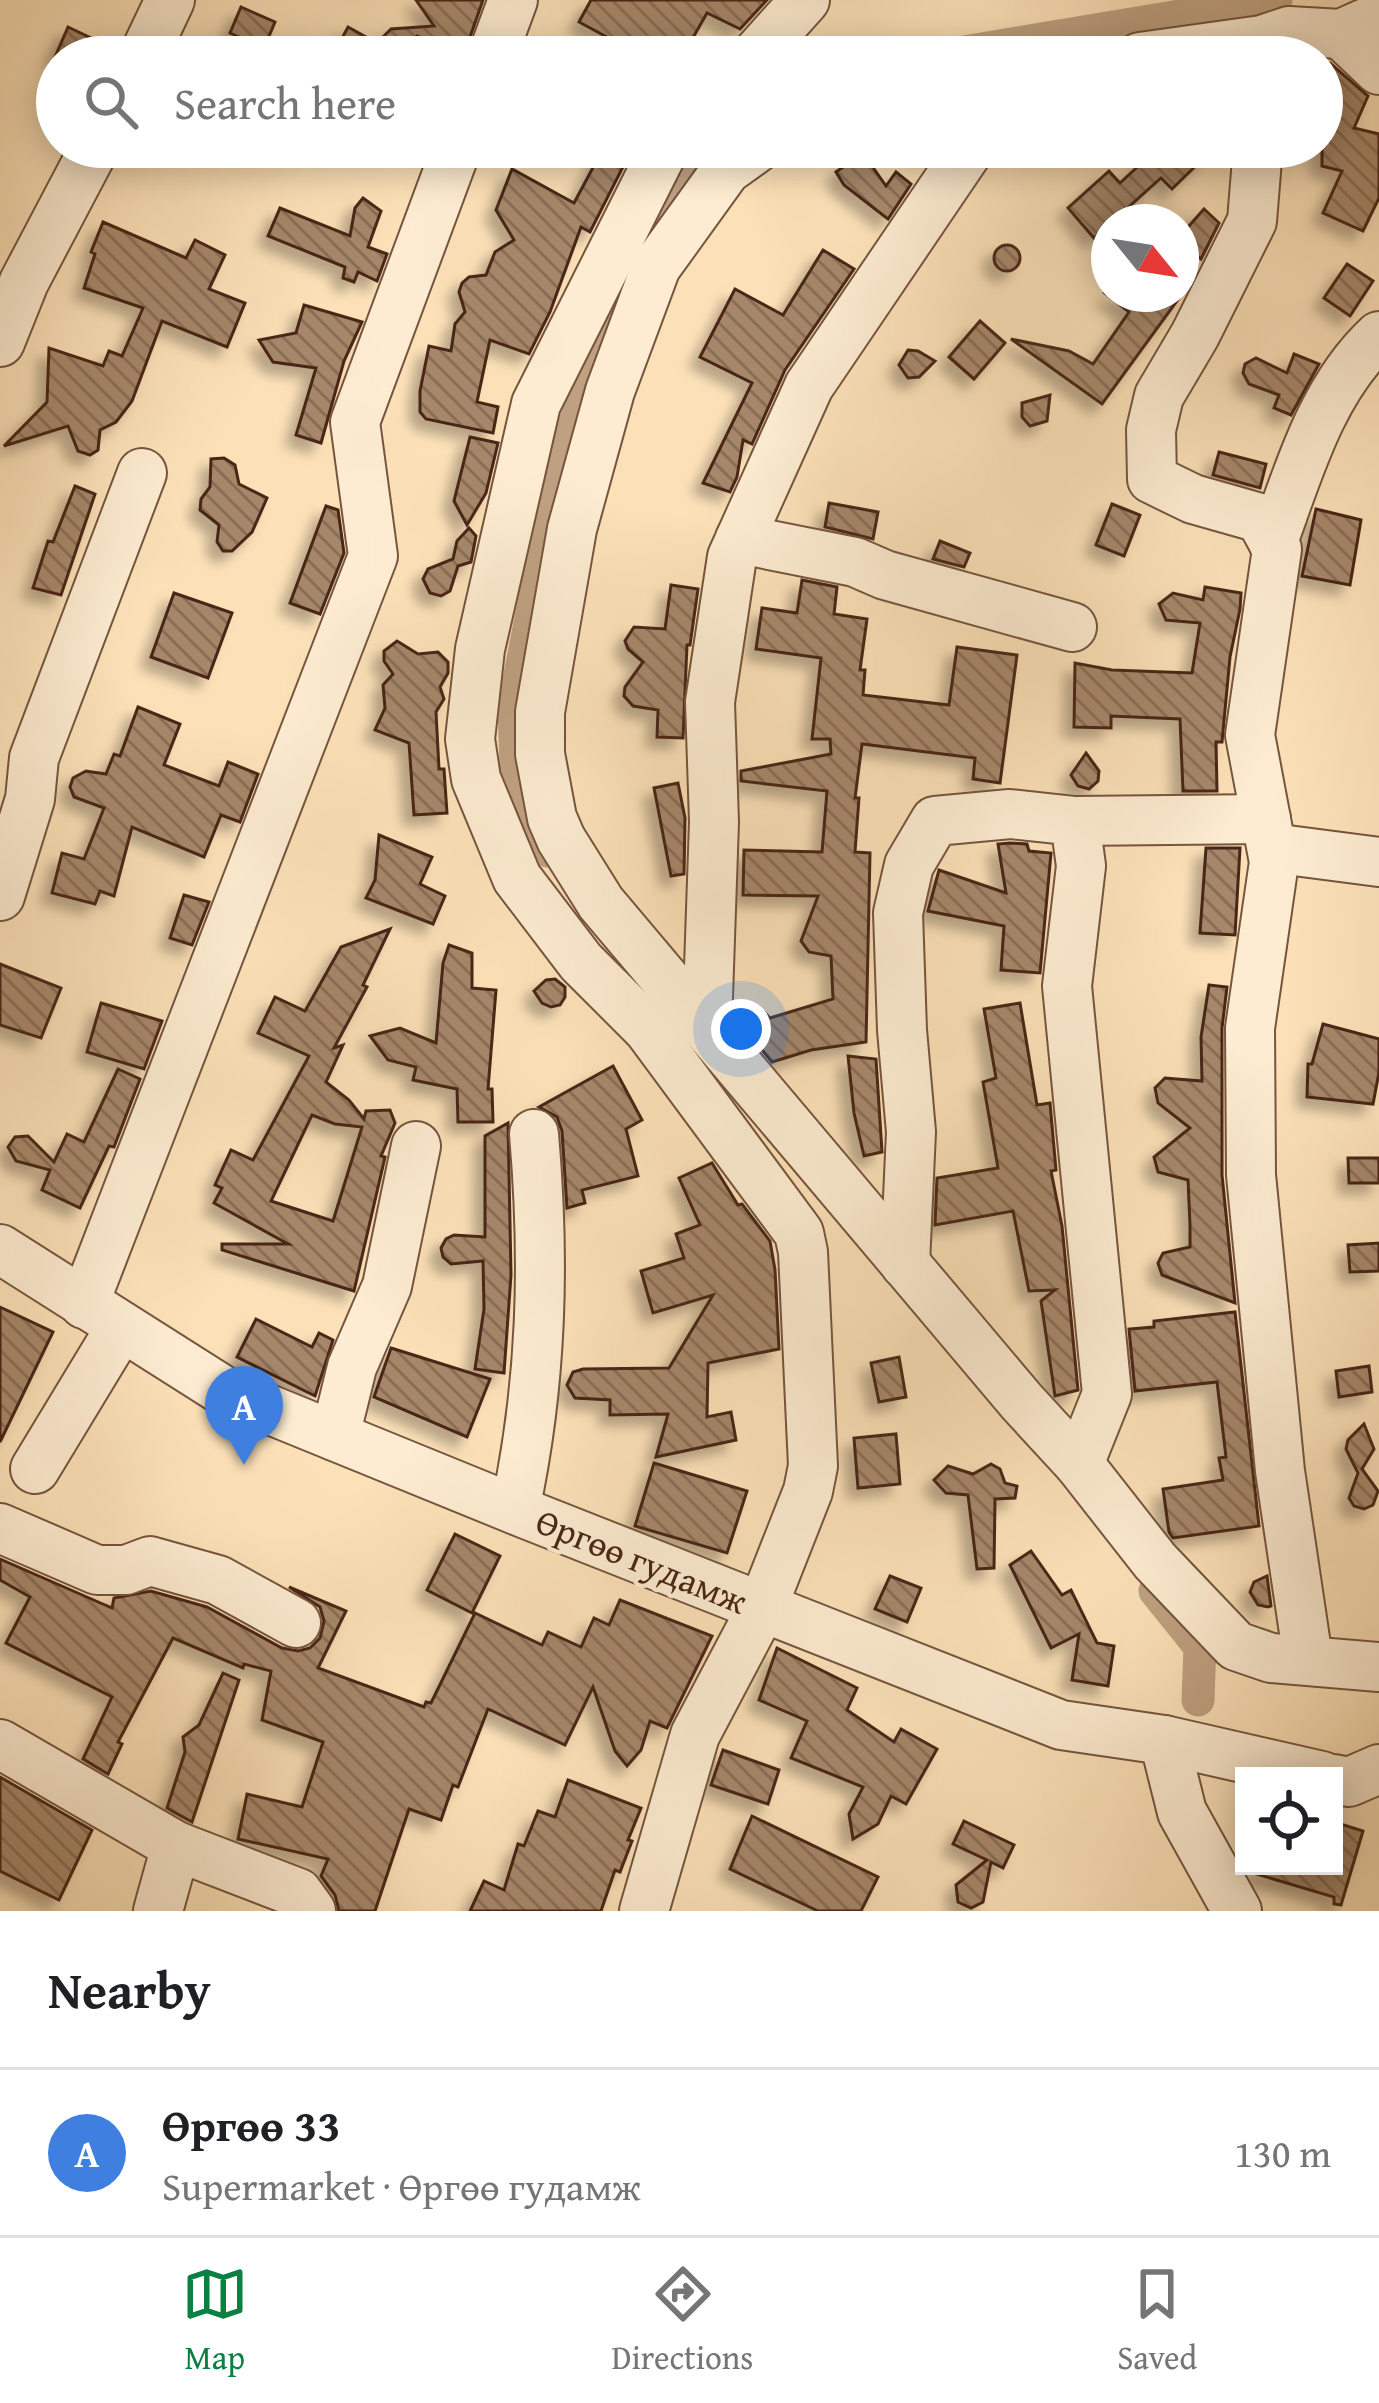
<!DOCTYPE html>
<meta charset="utf-8">
<style>
:root{--surface:#fff;--page:#f6f6f6;--text:#202124;--muted:#757577;--line:#e0e0e0;--accent:#0b8043}
body{margin:0;font-family:"Gentium Book Plus",serif;background:var(--page);color:var(--text)}
.controls{position:absolute;right:36px;bottom:36px;display:grid;overflow:hidden;border-radius:0px;box-shadow:0 6px 30px #0003}
.controls button{width:108px;height:108px;display:grid;place-items:center;padding:0;border:0;border-bottom:3px solid var(--line);background:var(--surface);color:var(--text);font:60px sans-serif}
.compass{position:absolute;left:1091px;top:204px;width:108px;height:108px;border-radius:50%;background:var(--surface);box-shadow:0 6px 30px #0003;rotate:120deg}
.you{position:absolute;left:741px;top:1029px;width:42px;height:42px;margin:-30px;border:9px solid #fff;border-radius:50%;background:#1a73e8;box-shadow:0 0 0 18px #1a73e833}
.badge{display:grid;place-items:center;width:78px;height:78px;border-radius:50%;background:var(--accent);color:#fff;font-size:39px;font-weight:700}
.pin{position:absolute;translate:-50% -99px;filter:drop-shadow(0 3px 6px #0008)}
.pin::after{content:'';position:absolute;top:63px;width:42px;height:36px;background:inherit;clip-path:polygon(0 0,100% 0,50% 100%)}
.list{margin:0;padding:0;list-style:none}
h2{display:flex;justify-content:space-between;align-items:center;height:156px;margin:0;padding:0 48px;font-size:51px}
h2 small{font-size:39px;font-weight:400;color:var(--muted)}
.list li{display:grid;grid-template-columns:78px 1fr auto;gap:36px;align-items:center;box-sizing:border-box;height:168px;padding:0 48px;border-top:3px solid var(--line)}
.list b{display:block;font-size:45px;white-space:nowrap}
.list p{margin:0;font-size:39px;white-space:nowrap;color:var(--muted)}
.list em{font-size:39px;font-style:normal;color:var(--muted)}
.icon{flex:none;width:66px;height:66px;fill:none;stroke:currentColor;stroke-width:2;stroke-linecap:round;stroke-linejoin:round}
.map{position:relative;flex:none;width:1379px;height:1911px;overflow:hidden}
.search{position:absolute;background:var(--surface);box-shadow:0 6px 30px #0003;left:36px;right:36px;top:36px;height:132px;display:flex;align-items:center;gap:30px;box-sizing:border-box;padding:0 42px;border-radius:66px;color:var(--muted);font-size:45px}
.sheet{height:324px;background:var(--surface)}
nav{display:flex;justify-content:space-around;align-items:center;box-sizing:border-box;height:168px;border-top:3px solid var(--line);background:var(--surface);font-size:33px;color:var(--muted)}
nav a{display:grid;justify-items:center;gap:6px}
nav .on{color:var(--accent)}
.map>svg:first-child{display:block}
</style>
<div class="map">
<svg width="1379" height="1911" viewBox="0 0 1379 1911">
<defs>
<pattern id="building-back-hatch" width="6" height="6" patternUnits="userSpaceOnUse" patternTransform="scale(3)"><rect width="6" height="6" fill="#a6876a"/><path d="M-1 5l2 2M0 0l6 6M5-1l2 2" fill="none" stroke="#896e56"/></pattern>
<filter id="shadow"><feDropShadow dx="-10" dy="10" stdDeviation="6" flood-color="#0004"/></filter>
</defs>
<rect width="100%" height="100%" fill="#fce1b8"/>
<filter id="stains"><feTurbulence type="fractalNoise" baseFrequency=".00167" numOctaves="4"/><feColorMatrix values="0 0 0 0 .2 0 0 0 0 .09 0 0 0 0 .02 0 0 0 .5 -.17"/></filter>
<radialGradient id="worn" r=".72"><stop offset=".6" stop-color="#630" stop-opacity="0"/><stop offset="1" stop-color="#630" stop-opacity=".3"/></radialGradient>
<g fill="none" stroke-linecap="round" stroke-linejoin="round">
<!-- canal -->
<g stroke="#bfa181" stroke-width="33">
<path d="M934,57L1276,0"/>
<path d="M548,851L517,796L514,706L561,463L625,277L707,147"/>
<path d="M1155,1591L1200,1647L1198,1700"/>
</g>
</g>
<!-- building -->
<g fill="url(#building-back-hatch)" stroke="#492616" stroke-width="3" fill-rule="evenodd" filter="url(#shadow)">
<path d="M416,0H483L464,54L417,36L399,55L402,57H332L348,27L377,43L391,29L434,26Z"/>
<path d="M591,0H767L740,29L707,13L682,57H644L579,22Z"/>
<path d="M241,7L275,22L264,48L230,33Z"/>
<path d="M68,27L116,50L115,57H55Z"/>
<path d="M1322,61L1330,63L1368,96L1354,128L1379,134V198L1363,231L1323,213L1342,171L1322,166Z"/>
<path d="M604,147H633L590,232L581,227L550,312L529,354L490,340L477,402L498,407L493,433L426,419L420,412V391L429,346L451,351L455,324L465,312L459,292L462,283L469,277L486,275L495,252L514,240L496,210L512,169L574,203Z"/>
<path d="M1159,147H1215L1172,189L1161,178L1094,238L1068,208L1109,171L1120,183Z"/>
<path d="M863,153L886,186L896,172L911,184L888,219L844,185L836,172Z"/>
<path d="M363,198L381,211L368,247L387,254L377,281L358,272L354,282L343,278L345,267L268,236L280,208L350,236L355,208Z"/>
<path d="M1204,209L1219,223L1201,259L1181,240V235Z"/>
<path d="M103,222L186,258L195,240L225,255L209,289L245,303L227,347L162,321L132,401L116,422L100,430L98,450L90,455L78,451L68,426L4,446L47,402L49,348L103,366L109,351L122,356L143,308L84,288L95,254L91,252Z"/>
<circle cx="1007" cy="258" r="13"/>
<path d="M823,250L854,269L785,370L752,444L743,440L737,477L730,492L703,483L752,383L700,357L735,289L783,315Z"/>
<path d="M1347,264L1373,281L1350,316L1324,298Z"/>
<path d="M1106,294H1182L1102,404L1011,339L1069,351L1093,364L1129,312Z"/>
<path d="M304,305L362,322L344,361L321,443L296,435L316,368L273,362L259,340L296,333Z"/>
<path d="M980,321L1005,343L974,379L949,357Z"/>
<path d="M908,350L918,351L935,361L919,377L908,378L899,365Z"/>
<path d="M1294,354L1319,364L1291,415L1274,408L1279,395L1249,384L1243,373L1245,364L1256,358L1287,373Z"/>
<path d="M1050,395L1047,421L1030,426L1022,417V403Z"/>
<path d="M470,437L498,443L486,493L467,525L454,501Z"/>
<path d="M1219,452L1266,464L1260,488L1213,475Z"/>
<path d="M224,458L235,465L239,484L267,498L252,532L232,551H223L217,542L219,525L200,510L201,499L210,487L211,459Z"/>
<path d="M75,486L95,494L61,595L33,588L48,541L53,542Z"/>
<path d="M829,503L878,512L873,539L825,527Z"/>
<path d="M1112,504L1140,515L1124,556L1096,545Z"/>
<path d="M326,506L338,510L344,553L320,614L290,603Z"/>
<path d="M1316,509L1361,520L1350,585L1302,576Z"/>
<path d="M469,528L476,536L471,562L458,566L450,591L441,596L430,593L423,579L428,569L453,559L457,541Z"/>
<path d="M940,541L970,553L964,567L933,559Z"/>
<path d="M802,580L837,587L834,614L867,619L860,670H865L863,695L949,705L957,647L1017,655L1000,783L973,779L975,758L862,744L855,798H859L855,852L870,853L866,1042L811,1050L772,1062L745,1029L742,1020L765,1013L770,1018L833,999L831,956L809,952L801,941L818,896L743,895L744,850L822,852L827,791L741,781V771L831,754L830,739H812L821,658L756,649L762,608L797,613Z"/>
<path d="M671,585L698,589L690,645H687L683,738L657,737L658,710L633,706L624,696L625,687L643,662L628,649L625,641L634,627L665,629Z"/>
<path d="M1205,587L1241,593L1240,609L1230,657L1222,742H1216L1217,791H1183L1180,719L1111,716V728L1074,727L1075,663L1112,670L1192,673L1200,623L1166,620L1159,604L1173,593L1203,600Z"/>
<path d="M174,593L232,613L208,678L151,657Z"/>
<path d="M397,641L418,654L438,652L448,662V673L440,687L444,699L436,712L439,769H444L447,813L414,815L409,743L375,730L385,708L383,685L393,674L384,661V651Z"/>
<path d="M138,707L180,724L164,765L219,786L228,762L258,774L240,822L221,815L204,857L132,827L114,896L100,891L95,904L52,893L62,853L84,859L104,808L74,797L70,787L73,778L86,771L106,774L114,754L120,756Z"/>
<path d="M1086,753L1099,771L1098,781L1089,789L1078,786L1071,775Z"/>
<path d="M678,783L685,818L684,874L671,876L654,788Z"/>
<path d="M379,835L432,857L420,884L445,896L433,924L366,898L375,880Z"/>
<path d="M1010,843L1027,844L1029,851L1051,853L1040,973L1001,970L1004,926L928,911L939,870L1006,893L998,844Z"/>
<path d="M1206,848H1240L1235,935L1200,933Z"/>
<path d="M184,895L209,902L192,945L170,938Z"/>
<path d="M390,929L363,985L367,987L334,1048L343,1045L326,1082L349,1100L364,1119L366,1111L390,1110L395,1123L381,1156L385,1157L354,1291L222,1250V1244H288L214,1203L222,1188L215,1185L231,1150L253,1160L309,1056L258,1033L275,997L305,1011L341,947ZM312,1115L335,1124L362,1127L333,1221L271,1201Z"/>
<path d="M449,945L472,953V988L496,990L488,1089H492L493,1122H458L457,1089L413,1080L416,1067L388,1060L370,1036L400,1028L436,1043L443,963Z"/>
<path d="M0,964L61,988L41,1038L0,1025Z"/>
<path d="M555,979L565,987V997L560,1005L551,1007L542,1003L534,991L546,980Z"/>
<path d="M1209,985L1227,987L1222,1028V1175L1235,1303L1162,1275L1158,1263L1163,1253L1190,1247V1225L1188,1180L1158,1172L1154,1157L1190,1128L1158,1103L1155,1088L1165,1078L1202,1081L1201,1037Z"/>
<path d="M101,1003L162,1021L144,1069L87,1052Z"/>
<path d="M1020,1003L1037,1105L1050,1103L1056,1170L1051,1171L1062,1226L1078,1390L1055,1396L1041,1301L1055,1290L1029,1291L1013,1211L935,1225L937,1178L998,1168L983,1082L996,1078L984,1009Z"/>
<path d="M1323,1024L1379,1039V1072L1373,1104L1307,1097L1308,1064H1312Z"/>
<path d="M848,1056L876,1059L882,1152L864,1156L854,1113Z"/>
<path d="M613,1066L642,1120L626,1129L638,1176L582,1190L585,1203L567,1208L562,1131L557,1117L539,1107Z"/>
<path d="M118,1069L140,1079L114,1147L109,1146L80,1208L42,1190L50,1170L16,1161L8,1147L15,1137L28,1136L54,1162L67,1134L84,1142Z"/>
<path d="M508,1123L511,1275L504,1373L475,1369L484,1309L483,1261L451,1264L443,1257L441,1248L446,1239L454,1235L485,1237V1136Z"/>
<path d="M1348,1158H1379V1183H1349Z"/>
<path d="M712,1163L738,1205L742,1204L770,1241L775,1270L779,1349L708,1363L707,1417L731,1412L736,1440L656,1457L668,1414L610,1415V1400L575,1398L567,1385L573,1372L583,1369L669,1368L713,1295L653,1313L641,1271L684,1258L676,1234L700,1225L679,1178Z"/>
<path d="M1379,1243V1271L1350,1272L1348,1245Z"/>
<path d="M0,1307L53,1332L0,1442Z"/>
<path d="M1235,1312L1259,1526L1173,1538L1169,1532L1163,1489L1223,1480L1219,1458L1226,1457L1217,1382L1135,1391L1129,1329L1154,1327V1321Z"/>
<path d="M256,1319L312,1347L319,1333L333,1340L315,1396L237,1357Z"/>
<path d="M391,1348L490,1379L467,1437L374,1397Z"/>
<path d="M899,1357L906,1397L879,1402L871,1363Z"/>
<path d="M1369,1366L1372,1392L1339,1397L1336,1371Z"/>
<path d="M1364,1424L1374,1449L1362,1469L1378,1491L1373,1505L1364,1509L1354,1506L1349,1498L1358,1473L1346,1449L1348,1440Z"/>
<path d="M896,1434L900,1484L858,1488L854,1438Z"/>
<path d="M654,1463L747,1491L727,1553L635,1526Z"/>
<path d="M991,1464L1000,1469L1005,1483L1017,1486L1015,1498L995,1499L994,1568L977,1569L968,1495L946,1493L934,1480L948,1466L973,1474Z"/>
<path d="M455,1534L500,1556L472,1613L427,1590Z"/>
<path d="M1031,1551L1062,1595L1071,1590L1097,1643L1114,1646L1108,1686L1072,1680L1079,1634L1051,1648L1010,1565Z"/>
<path d="M0,1559L112,1608L114,1598L151,1591L207,1607L282,1648L298,1651L310,1648L320,1638L324,1621L320,1607L289,1587L346,1611L318,1668L424,1707L426,1702L431,1703L475,1613L542,1645L548,1632L581,1647L594,1618L609,1625L620,1600L712,1636L667,1728L650,1721L641,1750L627,1766L615,1751L593,1687L565,1745L488,1709L458,1787L453,1785L441,1820L409,1809L375,1911H339L335,1895L321,1876L328,1859L238,1839L247,1794L302,1807L323,1742L262,1720L271,1671L244,1664L243,1668L173,1638L118,1742L122,1744L108,1774L83,1759L112,1697L6,1643L30,1597L0,1580Z"/>
<path d="M890,1576L921,1588L907,1622L875,1609Z"/>
<path d="M1267,1576L1271,1606L1268,1607L1258,1605L1250,1592L1254,1582Z"/>
<path d="M777,1648L857,1688L847,1710L894,1742L901,1729L937,1749L906,1804L891,1796L878,1824L853,1839L849,1814L863,1787L791,1758L807,1721L759,1700Z"/>
<path d="M223,1673L239,1680L192,1822L167,1808L185,1752L183,1737L199,1725Z"/>
<path d="M723,1750L779,1770L768,1804L711,1785Z"/>
<path d="M0,1777L92,1830L59,1900L0,1871Z"/>
<path d="M568,1780L641,1808L628,1840L632,1841L620,1872L615,1870L601,1911H470L484,1881L504,1890L518,1844L524,1846L538,1811L555,1817Z"/>
<path d="M752,1816L878,1877L861,1911H818L730,1869Z"/>
<path d="M964,1821L1014,1845L1003,1868L991,1862L983,1902L971,1908L958,1902L956,1885L987,1860L953,1844Z"/>
<path d="M1334,1822L1363,1831L1341,1905L1334,1904V1897L1253,1873L1254,1866H1334Z"/>
</g>
<g fill="none" stroke-linecap="round" stroke-linejoin="round">
<!-- minor casing -->
<g stroke="#76553e" stroke-width="52">
<g id="minor">
<path d="M1341,34L1379,70"/>
<path d="M143,57L170,0"/>
<path d="M492,57L513,0"/>
<path d="M754,57L805,0"/>
<path d="M1140,57L1262,40L1289,31L1341,34L1379,17"/>
<path d="M758,147L726,170L656,267L610,391L572,529L540,712V754L552,818L561,839L601,903L1022,1402L1079,1464L1155,1561L1236,1646L1271,1658L1379,1667"/>
<path d="M1258,147L1252,221L1195,335L1159,396L1151,430L1152,479L1193,499L1260,518L1277,549L1250,735L1274,862L1250,1028L1251,1175L1280,1471L1308,1659"/>
<path d="M0,342L24,282L95,147"/>
<path d="M740,539L855,562L885,575L1072,627"/>
<path d="M1273,542C1299,470 1322,389 1379,336"/>
<path d="M1075,821L1266,819"/>
<path d="M1272,848L1379,862"/>
<path d="M0,896L30,799L34,758L142,473"/>
<path d="M707,1026L714,822L710,702L732,557L809,386L971,147"/>
<path d="M0,1249L224,1391L526,1514L1061,1725L1164,1740L1322,1776"/>
<path d="M905,1264L911,1132L902,1030L898,913L909,865L935,821L1010,814L1075,821L1081,866L1067,986L1107,1394L1079,1464"/>
<path d="M84,1304L373,556L355,422L457,147"/>
<path d="M335,1436L352,1367L387,1286L416,1146"/>
<path d="M35,1469L121,1327"/>
<path d="M515,1509C542,1384 545,1261 534,1134"/>
<path d="M0,1528L97,1570H126L150,1561L218,1580L296,1623"/>
<path d="M1164,1740L1182,1812L1237,1911"/>
<path d="M0,1744L176,1846L158,1911"/>
<path d="M1334,1779L1349,1782L1379,1769"/>
<path d="M176,1846L298,1893L311,1911"/>
<path d="M644,1911L695,1735L762,1608L808,1491L813,1466L803,1252L799,1233L648,1029L581,962L517,878L476,779L470,739L480,649L536,404L665,147"/>
</g>
</g>
<!-- minor -->
<use href="#minor" stroke="#fdecd1" stroke-width="48"/>
</g>
<g text-anchor="middle" dominant-baseline="central" stroke-width="9" stroke-linejoin="round" paint-order="stroke">
<!-- street labels -->
<g font-size="36" fill="#492616" stroke="#fdecd1">
<text transform="translate(642 1560) rotate(22)">Өргөө гудамж</text>
</g>
</g>
<rect width="100%" height="100%" filter="url(#stains)"/>
<rect width="100%" height="100%" fill="url(#worn)"/>
</svg>
<div class="controls">
<button><svg class="icon" aria-label="locate" viewBox="0 0 24 24"><circle cx="12" cy="12" r="6"/><path d="M12 2v4M12 18v4M2 12h4M18 12h4"/></svg></button>
</div>
<svg class="compass" viewBox="-18 -18 36 36"><path d="M0-13l5 13h-10z" fill="#e53935"/><path d="M0 13l5-13h-10z" fill="#757577"/></svg>
<div class="you"></div>
<div class="pin badge" style="left:244px;top:1465px;background:#3f7fe0">A</div>
<div class="search"><svg class="icon" aria-label="search" viewBox="0 0 24 24"><circle cx="10" cy="10" r="6"/><path d="M15 15l6 6"/></svg>Search here</div>
</div>
<section class="sheet">
<h2>Nearby<small></small></h2>
<ul class="list">
<li><span class="badge" style="background:#3f7fe0">A</span><div><b>Өргөө 33</b><p>Supermarket · Өргөө гудамж</p></div><em>130 m</em></li>
</ul>
</section>
<nav>
<a class="on"><svg class="icon" aria-label="map" viewBox="0 0 24 24"><path d="M3 6l6-2 6 2 6-2v14l-6 2-6-2-6 2zM9 4v14M15 6v14"/></svg>Map</a>
<a><svg class="icon" aria-label="directions" viewBox="0 0 24 24"><path d="M12 3l9 9-9 9-9-9zM9 14v-3h6M13 9l2 2-2 2"/></svg>Directions</a>
<a><svg class="icon" aria-label="saved" viewBox="0 0 24 24"><path d="M7 4h10v16l-5-4-5 4z"/></svg>Saved</a>
</nav>
